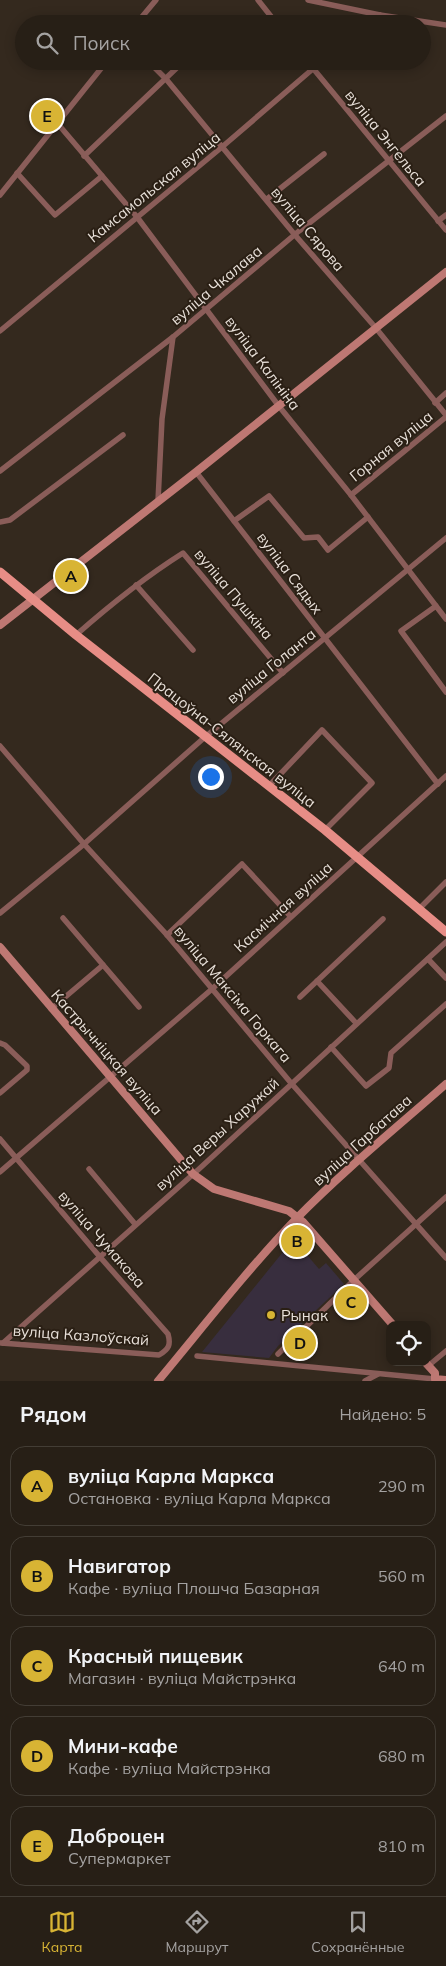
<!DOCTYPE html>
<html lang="ru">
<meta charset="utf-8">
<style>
:root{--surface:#271f16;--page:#332c23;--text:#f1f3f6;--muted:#a4a2a1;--line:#433d35;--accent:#d8b434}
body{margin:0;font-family:Mulish,sans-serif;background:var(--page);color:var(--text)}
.controls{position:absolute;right:15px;bottom:15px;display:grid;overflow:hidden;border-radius:10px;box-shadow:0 2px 12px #0003}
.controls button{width:45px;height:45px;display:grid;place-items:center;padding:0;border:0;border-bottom:1px solid var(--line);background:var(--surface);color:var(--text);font:25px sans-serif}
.you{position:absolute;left:210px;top:776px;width:18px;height:18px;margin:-12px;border:4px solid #fff;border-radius:50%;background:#1a73e8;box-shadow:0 0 0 8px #1a73e833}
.badge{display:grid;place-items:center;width:32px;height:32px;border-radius:50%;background:var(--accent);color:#111;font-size:16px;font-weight:700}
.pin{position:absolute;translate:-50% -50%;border:2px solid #fff;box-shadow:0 1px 5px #0006}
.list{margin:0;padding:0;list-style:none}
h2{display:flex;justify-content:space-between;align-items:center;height:65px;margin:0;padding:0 20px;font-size:21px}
h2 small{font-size:16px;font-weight:400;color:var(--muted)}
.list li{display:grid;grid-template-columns:32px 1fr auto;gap:15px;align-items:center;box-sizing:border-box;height:80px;margin:0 10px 10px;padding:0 10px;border:1px solid var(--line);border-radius:15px}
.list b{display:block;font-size:19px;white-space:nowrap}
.list p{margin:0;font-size:16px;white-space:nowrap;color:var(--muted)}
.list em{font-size:16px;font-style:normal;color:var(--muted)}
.icon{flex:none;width:28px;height:28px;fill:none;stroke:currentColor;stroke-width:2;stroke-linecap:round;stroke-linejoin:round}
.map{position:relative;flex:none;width:446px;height:1381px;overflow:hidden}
.search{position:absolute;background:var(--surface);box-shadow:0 2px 12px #0003;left:15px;right:15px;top:15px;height:55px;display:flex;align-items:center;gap:12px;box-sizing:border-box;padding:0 18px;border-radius:28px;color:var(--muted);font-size:19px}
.sheet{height:515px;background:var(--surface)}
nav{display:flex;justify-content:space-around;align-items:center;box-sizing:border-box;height:70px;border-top:1px solid var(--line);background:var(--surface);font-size:14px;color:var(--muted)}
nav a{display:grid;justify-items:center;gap:2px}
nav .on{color:var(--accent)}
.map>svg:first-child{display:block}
</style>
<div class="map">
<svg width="446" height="1381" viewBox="0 0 446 1381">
<rect width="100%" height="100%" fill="#34291e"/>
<!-- commercial -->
<path fill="#382e3e" d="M291,1242L304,1257L307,1255L319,1269L326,1263L344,1284L278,1346L269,1358L202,1352Z"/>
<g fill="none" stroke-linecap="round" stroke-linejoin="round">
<!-- street -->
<g stroke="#8a5d59" stroke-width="5.5">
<path d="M258,0L277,24"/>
<path d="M308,0L380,15L446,25"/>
<path d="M136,24L156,0"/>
<path d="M369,24L380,15"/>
<path d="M148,61L166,79L295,235L375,327L446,415"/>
<path d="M307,61L446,230"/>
<path d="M58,124L137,217L278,405L351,495L446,619"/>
<path d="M84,156L184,61"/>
<path d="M17,173L55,215L102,176"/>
<path d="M0,195L107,61"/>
<path d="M267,199L324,154"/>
<path d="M438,221L446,215"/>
<path d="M0,331L222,147L322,61"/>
<path d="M435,403L446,393"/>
<path d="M0,471L173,337L299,231L446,116"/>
<path d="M196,472L438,784"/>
<path d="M351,495L446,417"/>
<path d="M158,501L162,419L173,337"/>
<path d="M234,521L269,496L304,538L318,537L328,550L368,517"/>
<path d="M0,522L10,520L123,435"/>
<path d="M136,585L193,650"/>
<path d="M436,606L401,631L446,692"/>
<path d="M76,635C110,605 145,577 183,553L283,673"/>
<path d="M0,746L84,844L167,935L291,1083L446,1258"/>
<path d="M269,786L322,730L372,783L325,830"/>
<path d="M419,909L446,882"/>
<path d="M0,913L84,844L205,737L446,538"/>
<path d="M63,918L139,1007"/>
<path d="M167,935L242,864L290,916"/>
<path d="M428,959L446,978"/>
<path d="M317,981L356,1023"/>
<path d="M300,997L383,919"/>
<path d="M51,1009L103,965"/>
<path d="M0,1043L5,1045L27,1066V1070L0,1093"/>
<path d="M331,1047L366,1086L389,1068L391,1053L446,1004"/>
<path d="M0,1139L100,1257L168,1334C171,1345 169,1349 159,1355L1,1343"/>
<path d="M89,1169L135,1224"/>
<path d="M0,1172L212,989L446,776"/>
<path d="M3,1343L199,1169L446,942"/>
<path d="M278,1354L354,1280L446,1197"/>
<path d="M197,1356L435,1379"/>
<path d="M428,1366L446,1351"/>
<path d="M365,1381L378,1374"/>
</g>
<!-- secondary -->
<g stroke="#be7873" stroke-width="8">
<path d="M0,625L196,472L446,272"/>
<path d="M0,947L193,1174L214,1189L289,1211L303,1222L393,1325"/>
<path d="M425,1362L435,1373V1379L446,1380"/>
<path d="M158,1381C203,1327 247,1270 296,1219C343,1171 396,1128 446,1084"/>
</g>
<!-- primary -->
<path stroke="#e78d86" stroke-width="9" d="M0,572L76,635L325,830L446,932"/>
</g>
<!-- markers -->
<circle fill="#d8b434" stroke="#2a1f14" stroke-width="2" cx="271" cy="1315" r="5"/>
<g text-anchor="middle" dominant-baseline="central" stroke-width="4" stroke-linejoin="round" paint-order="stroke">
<!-- street labels -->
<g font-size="15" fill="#e8e0d9" stroke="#2a1f14">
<text transform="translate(386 138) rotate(51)">вуліца Энгельса</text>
<text transform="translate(154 187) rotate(-39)">Камсамольская вуліца</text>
<text transform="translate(308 229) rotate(50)">вуліца Сярова</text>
<text transform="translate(216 285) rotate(-40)">вуліца Чкалава</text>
<text transform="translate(263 363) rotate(53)">вуліца Калініна</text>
<text transform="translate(391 446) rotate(-39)">Горная вуліца</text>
<text transform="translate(290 573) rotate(53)">вуліца Сядых</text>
<text transform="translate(234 594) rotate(50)">вуліца Пушкіна</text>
<text transform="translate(271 666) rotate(-39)">вуліца Голанта</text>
<text transform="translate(232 740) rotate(38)">Працоўна-Сялянская вуліца</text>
<text transform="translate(283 907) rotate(-42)">Касмічная вуліца</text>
<text transform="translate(233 994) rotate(50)">вуліца Максіма Горкага</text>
<text transform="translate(107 1052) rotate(49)">Кастрычніцкая вуліца</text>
<text transform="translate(217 1134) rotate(-42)">вуліца Веры Харужай</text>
<text transform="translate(362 1140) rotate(-42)">вуліца Гарбатава</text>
<text transform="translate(102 1239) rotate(49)">вуліца Чумакова</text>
<text transform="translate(81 1335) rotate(4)">вуліца Казлоўскай</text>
</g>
<!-- poi labels -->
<g font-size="15" fill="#e8e0d9" stroke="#2a1f14" text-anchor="start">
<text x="281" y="1315">Рынак</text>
</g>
</g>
</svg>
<div class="controls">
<button><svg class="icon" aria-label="locate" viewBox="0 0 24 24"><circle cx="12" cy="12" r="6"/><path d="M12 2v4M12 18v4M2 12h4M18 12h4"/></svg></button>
</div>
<div class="you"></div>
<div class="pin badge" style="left:71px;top:576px">A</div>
<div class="pin badge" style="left:297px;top:1241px">B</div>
<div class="pin badge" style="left:351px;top:1302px">C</div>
<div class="pin badge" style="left:300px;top:1343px">D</div>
<div class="pin badge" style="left:47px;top:116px">E</div>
<div class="search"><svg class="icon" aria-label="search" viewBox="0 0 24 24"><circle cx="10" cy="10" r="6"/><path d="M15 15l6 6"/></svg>Поиск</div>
</div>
<section class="sheet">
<h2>Рядом<small>Найдено: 5</small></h2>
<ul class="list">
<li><span class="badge">A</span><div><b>вуліца Карла Маркса</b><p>Остановка · вуліца Карла Маркса</p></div><em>290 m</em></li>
<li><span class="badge">B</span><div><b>Навигатор</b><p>Кафе · вуліца Плошча Базарная</p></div><em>560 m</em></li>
<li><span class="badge">C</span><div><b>Красный пищевик</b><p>Магазин · вуліца Майстрэнка</p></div><em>640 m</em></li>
<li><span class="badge">D</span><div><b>Мини-кафе</b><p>Кафе · вуліца Майстрэнка</p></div><em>680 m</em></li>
<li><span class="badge">E</span><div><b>Доброцен</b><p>Супермаркет</p></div><em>810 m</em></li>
</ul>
</section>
<nav>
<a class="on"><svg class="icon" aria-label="map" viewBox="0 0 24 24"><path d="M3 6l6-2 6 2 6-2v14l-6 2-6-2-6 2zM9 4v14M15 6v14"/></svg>Карта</a>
<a><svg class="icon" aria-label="directions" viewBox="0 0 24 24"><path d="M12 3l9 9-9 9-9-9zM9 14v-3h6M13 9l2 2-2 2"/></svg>Маршрут</a>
<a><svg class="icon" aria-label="saved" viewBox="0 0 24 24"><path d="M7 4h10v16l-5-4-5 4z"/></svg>Сохранённые</a>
</nav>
